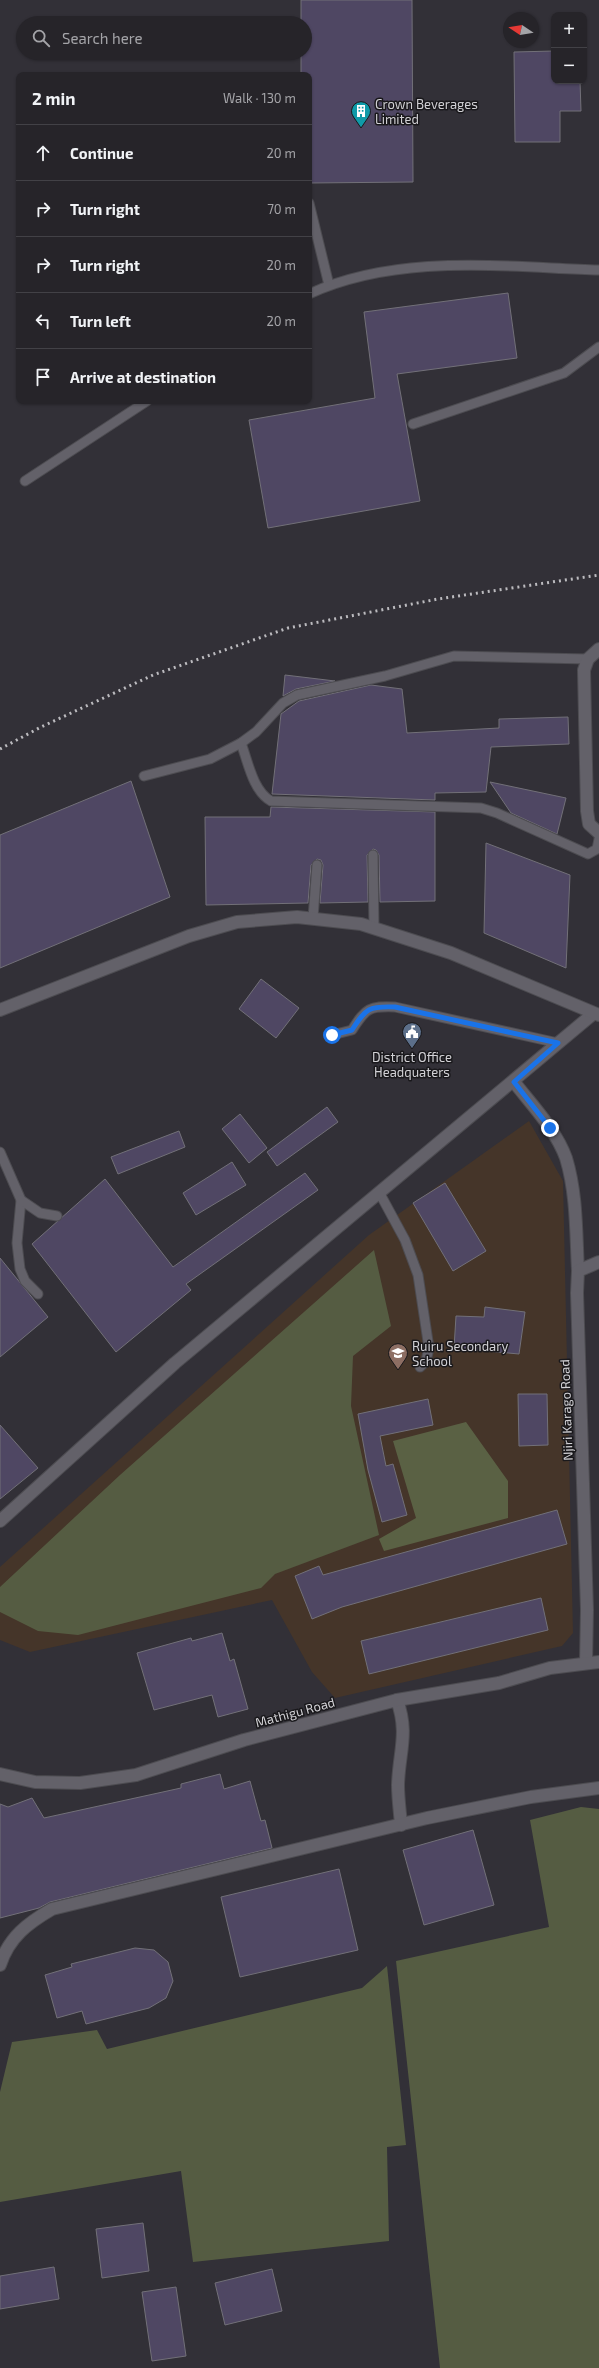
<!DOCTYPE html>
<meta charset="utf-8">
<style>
:root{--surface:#262429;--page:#323035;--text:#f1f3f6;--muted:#a4a4a8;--line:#424146}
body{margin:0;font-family:"Exo 2",sans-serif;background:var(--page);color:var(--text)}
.controls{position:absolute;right:12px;top:12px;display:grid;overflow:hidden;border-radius:8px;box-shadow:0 1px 3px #0004}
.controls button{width:36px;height:36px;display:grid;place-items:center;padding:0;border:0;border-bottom:1px solid var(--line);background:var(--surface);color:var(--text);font:20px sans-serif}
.compass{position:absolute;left:503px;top:12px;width:36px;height:36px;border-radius:50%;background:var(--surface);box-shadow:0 1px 3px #0004;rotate:282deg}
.stop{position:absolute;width:12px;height:12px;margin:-9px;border:3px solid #1a73e8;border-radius:50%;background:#fff}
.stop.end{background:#1a73e8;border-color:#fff;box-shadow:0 1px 4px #0008}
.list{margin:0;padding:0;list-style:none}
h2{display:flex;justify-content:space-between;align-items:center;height:52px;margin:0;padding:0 16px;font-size:17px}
h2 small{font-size:13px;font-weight:400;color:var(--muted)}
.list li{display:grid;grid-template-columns:26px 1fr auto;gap:12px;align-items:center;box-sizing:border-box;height:56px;padding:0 16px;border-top:1px solid var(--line)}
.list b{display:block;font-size:15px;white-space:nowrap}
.list em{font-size:13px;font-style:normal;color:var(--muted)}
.icon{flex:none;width:22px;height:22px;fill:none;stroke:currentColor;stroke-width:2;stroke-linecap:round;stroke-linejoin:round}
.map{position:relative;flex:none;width:599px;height:2368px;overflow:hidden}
.search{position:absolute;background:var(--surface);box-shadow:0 1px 3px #0004;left:16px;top:16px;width:296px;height:44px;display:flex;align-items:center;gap:10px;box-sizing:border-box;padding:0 14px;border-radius:22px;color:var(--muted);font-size:15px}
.panel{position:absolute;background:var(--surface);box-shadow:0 1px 3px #0004;left:16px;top:72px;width:296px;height:332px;border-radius:8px}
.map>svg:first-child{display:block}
</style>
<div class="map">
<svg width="599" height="2368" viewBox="0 0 599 2368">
<rect width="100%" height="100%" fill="#323037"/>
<!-- education -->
<path fill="#453529" d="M529,1121L563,1181L573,1633L562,1646L335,1698L312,1672L272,1600L30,1652L0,1640V1567L369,1235Z"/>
<!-- green -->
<g fill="#555c42">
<path d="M374,1250L391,1326L353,1356L351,1406L379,1535L275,1574L261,1588L78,1635L38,1631L0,1612V1587L120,1475Z"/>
<path d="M581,1807L599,1809V2368H440L396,1961L549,1927L530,1820Z"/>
<path d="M387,1966L406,2145L387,2147L389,2241L193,2262L181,2171L0,2202V2092L12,2042L97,2030L107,2049L362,1988Z"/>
</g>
<!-- forest -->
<path fill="#5a6144" d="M466,1422L508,1481V1518L384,1551L379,1539L416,1518L393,1441Z"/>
<!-- building -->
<g fill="#4f4763" stroke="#727078">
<path d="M301,0H412L413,182L309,183V75H301V53H305V23H301Z"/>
<path d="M554,51V81H580L581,111H560V142H515L514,52Z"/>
<path d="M508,293L517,358L397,374L420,501L268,528L249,420L375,398L364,312Z"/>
<path d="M285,675L335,681L296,689L283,696Z"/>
<path d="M371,685L402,689L407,733L499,728V719L568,717L569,744L491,747L486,792L435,793V800L272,794L281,714L299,701Z"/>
<path d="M131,781L170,897L0,968V835Z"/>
<path d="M490,782L566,798L557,834L511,813Z"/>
<path d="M271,807L435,812V901L380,902L379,855L376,850L373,849L367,855L368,902L320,903L323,865L321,860L317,859L311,865L308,903L206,905L205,817H270Z"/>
<path d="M486,843L570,875L566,968L484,933Z"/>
<path d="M261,979L299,1008L276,1038L239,1009Z"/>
<path d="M327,1107L338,1122L277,1166L267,1152Z"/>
<path d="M240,1114L267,1148L249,1163L222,1129Z"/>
<path d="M179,1131L185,1147L118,1174L111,1157Z"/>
<path d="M232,1162L246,1185L196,1215L183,1193Z"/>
<path d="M305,1173L318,1190L186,1284L191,1290L116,1352L32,1244L105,1179L173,1267Z"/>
<path d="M445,1183L486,1251L453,1271L413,1203Z"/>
<path d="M0,1258L48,1317L0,1357Z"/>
<path d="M485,1307L525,1312L519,1354L454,1348L456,1316L484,1317Z"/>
<path d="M518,1394H547L548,1445L519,1446Z"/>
<path d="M428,1399L433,1425L380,1436L386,1466L393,1464L407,1515L382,1522L368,1470L358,1414Z"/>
<path d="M0,1425L38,1468L0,1499Z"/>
<path d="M557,1510L567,1544L342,1607L312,1619L295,1576L319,1566L323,1575Z"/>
<path d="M541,1598L548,1630L369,1674L361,1641Z"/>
<path d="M222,1633L230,1661L234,1659L248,1709L218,1717L212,1695L154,1710L137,1653L191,1638L192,1641Z"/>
<path d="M220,1774L224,1789L250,1781L261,1821L265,1820L272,1848L50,1902L39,1908L0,1918V1804L8,1807L32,1798L44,1818L181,1788V1784Z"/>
<path d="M473,1830L494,1905L424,1925L403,1850Z"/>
<path d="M339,1869L358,1950L240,1977L221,1897Z"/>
<path d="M135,1948L154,1950L168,1962L173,1981L166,1998L149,2008L86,2024L82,2011L57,2018L45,1975L72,1967L71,1964Z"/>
<path d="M143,2223L149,2271L102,2278L96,2229Z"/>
<path d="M54,2267L59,2299L0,2309V2276Z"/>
<path d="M272,2269L282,2311L225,2325L215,2283Z"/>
<path d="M176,2287L186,2356L152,2361L142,2292Z"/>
</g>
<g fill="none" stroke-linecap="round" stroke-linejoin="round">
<!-- lane casing -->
<g stroke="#4d4c51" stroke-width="11">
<g id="lane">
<path d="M309,203L329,285"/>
<path d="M309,294C399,253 503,267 599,270"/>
<path d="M413,424L564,373L599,347"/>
<path d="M25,481L147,401"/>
<path d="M241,743C248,762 253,791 271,801L481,808L497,813L588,854L597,849L599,839"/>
<path d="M144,776L210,759L241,743L256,732L283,703L297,695L385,676L454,656L588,659"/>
<path d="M373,855L374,929"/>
<path d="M313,918L317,865"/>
<path d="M332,1035L352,1030C366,1008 369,1006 395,1007L558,1043"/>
<path d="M0,1152L21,1200L17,1243L20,1269L25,1281L38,1294"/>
<path d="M379,1192L405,1240L418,1275L429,1348L426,1361L420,1367"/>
<path d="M21,1200L40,1213L57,1216"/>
</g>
</g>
<!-- street casing -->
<g stroke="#4d4c51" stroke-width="14">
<g id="street">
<path d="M599,649L588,659L584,670L587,811L589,824L599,833"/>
<path d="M514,1082C532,1105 556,1130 566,1158C577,1194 576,1234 578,1271"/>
<path d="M0,1521L175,1363L593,1014"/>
<path d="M586,1663L587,1610L577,1293L578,1271L599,1262"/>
<path d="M397,1700C409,1734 399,1751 398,1785C398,1798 400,1812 401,1825"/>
<path d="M0,1774L35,1782L80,1783L136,1775L244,1740L397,1700L499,1683L550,1668L599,1662"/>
<path d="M0,1965C9,1937 28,1923 52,1909L427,1818L531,1797L599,1788"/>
</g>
</g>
<!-- secondary casing -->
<g stroke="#4d4c51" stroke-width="14">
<path id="secondary" d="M0,1010L189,936L237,922L297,917L361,924L451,953L599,1015"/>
</g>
<!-- lane -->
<use href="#lane" stroke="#636169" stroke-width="9"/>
<!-- street -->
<use href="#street" stroke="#636169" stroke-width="12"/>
<!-- secondary -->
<use href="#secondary" stroke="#636169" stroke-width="12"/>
<!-- rail -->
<path stroke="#bcbbbf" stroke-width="3" stroke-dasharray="2 4" stroke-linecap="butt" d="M0,749L41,727L153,675L288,628L438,599L599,575"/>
</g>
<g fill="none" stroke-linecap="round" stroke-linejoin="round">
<!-- route -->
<path stroke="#1a73e8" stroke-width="5" d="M332,1035L352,1030C366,1008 369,1006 395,1007L558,1043L514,1082L550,1128"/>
</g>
<!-- icons -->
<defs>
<g id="building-pin" transform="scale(1)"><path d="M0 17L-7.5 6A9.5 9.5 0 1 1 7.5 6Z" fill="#0f9aa8" stroke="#19181b"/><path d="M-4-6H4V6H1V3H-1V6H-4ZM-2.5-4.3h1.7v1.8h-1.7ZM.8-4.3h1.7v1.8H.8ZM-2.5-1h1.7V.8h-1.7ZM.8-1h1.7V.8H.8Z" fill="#fff"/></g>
<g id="civic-pin" transform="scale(1)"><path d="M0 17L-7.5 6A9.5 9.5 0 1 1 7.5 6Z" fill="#5c6f8a" stroke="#19181b"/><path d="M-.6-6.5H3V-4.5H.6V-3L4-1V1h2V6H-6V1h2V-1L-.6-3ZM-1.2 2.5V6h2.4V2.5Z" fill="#fff"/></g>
<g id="school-pin" transform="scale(1)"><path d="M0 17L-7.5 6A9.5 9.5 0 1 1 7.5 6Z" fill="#8d6e63" stroke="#19181b"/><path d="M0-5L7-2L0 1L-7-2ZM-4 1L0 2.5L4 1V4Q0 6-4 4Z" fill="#fff"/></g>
</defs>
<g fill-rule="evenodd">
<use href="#building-pin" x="361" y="111"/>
<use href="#civic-pin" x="412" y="1032"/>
<use href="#school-pin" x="398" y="1353"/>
</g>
<g text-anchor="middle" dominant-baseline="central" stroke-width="3" stroke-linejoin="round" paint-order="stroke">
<!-- poi labels -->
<g font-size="13" fill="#d2d1d5" stroke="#19181b" text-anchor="start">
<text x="375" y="104">Crown Beverages<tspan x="375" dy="15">Limited</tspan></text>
<text x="412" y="1057" text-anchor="middle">District Office<tspan x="412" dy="15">Headquaters</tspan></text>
<text x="412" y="1346">Ruiru Secondary<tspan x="412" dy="15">School</tspan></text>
</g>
<!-- street labels -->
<g font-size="13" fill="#d2d1d5" stroke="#19181b">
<text transform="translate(566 1410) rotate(-92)">Njiri Karago Road</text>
<text transform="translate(295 1712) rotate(-15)">Mathigu Road</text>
</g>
</g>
</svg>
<div class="controls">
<button>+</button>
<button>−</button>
</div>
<svg class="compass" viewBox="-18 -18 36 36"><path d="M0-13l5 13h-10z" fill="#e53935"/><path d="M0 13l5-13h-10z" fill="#a4a4a8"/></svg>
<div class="stop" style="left:332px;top:1035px"></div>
<div class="stop end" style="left:550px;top:1128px"></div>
<div class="search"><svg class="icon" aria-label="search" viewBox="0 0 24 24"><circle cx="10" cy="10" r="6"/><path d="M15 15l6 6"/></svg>Search here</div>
<section class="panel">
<h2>2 min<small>Walk · 130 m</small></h2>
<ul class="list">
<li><svg class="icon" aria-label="ahead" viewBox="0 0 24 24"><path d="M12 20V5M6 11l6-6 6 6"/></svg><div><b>Continue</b></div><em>20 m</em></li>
<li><svg class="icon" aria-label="right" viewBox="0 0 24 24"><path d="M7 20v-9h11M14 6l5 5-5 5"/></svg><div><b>Turn right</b></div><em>70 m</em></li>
<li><svg class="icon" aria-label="right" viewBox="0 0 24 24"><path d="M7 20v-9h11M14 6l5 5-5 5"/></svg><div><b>Turn right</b></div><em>20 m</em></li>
<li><svg class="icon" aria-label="left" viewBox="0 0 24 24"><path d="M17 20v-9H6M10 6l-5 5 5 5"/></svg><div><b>Turn left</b></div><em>20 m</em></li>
<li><svg class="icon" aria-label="arrive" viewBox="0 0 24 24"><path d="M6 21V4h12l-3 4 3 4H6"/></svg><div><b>Arrive at destination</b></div></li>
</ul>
</section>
</div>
